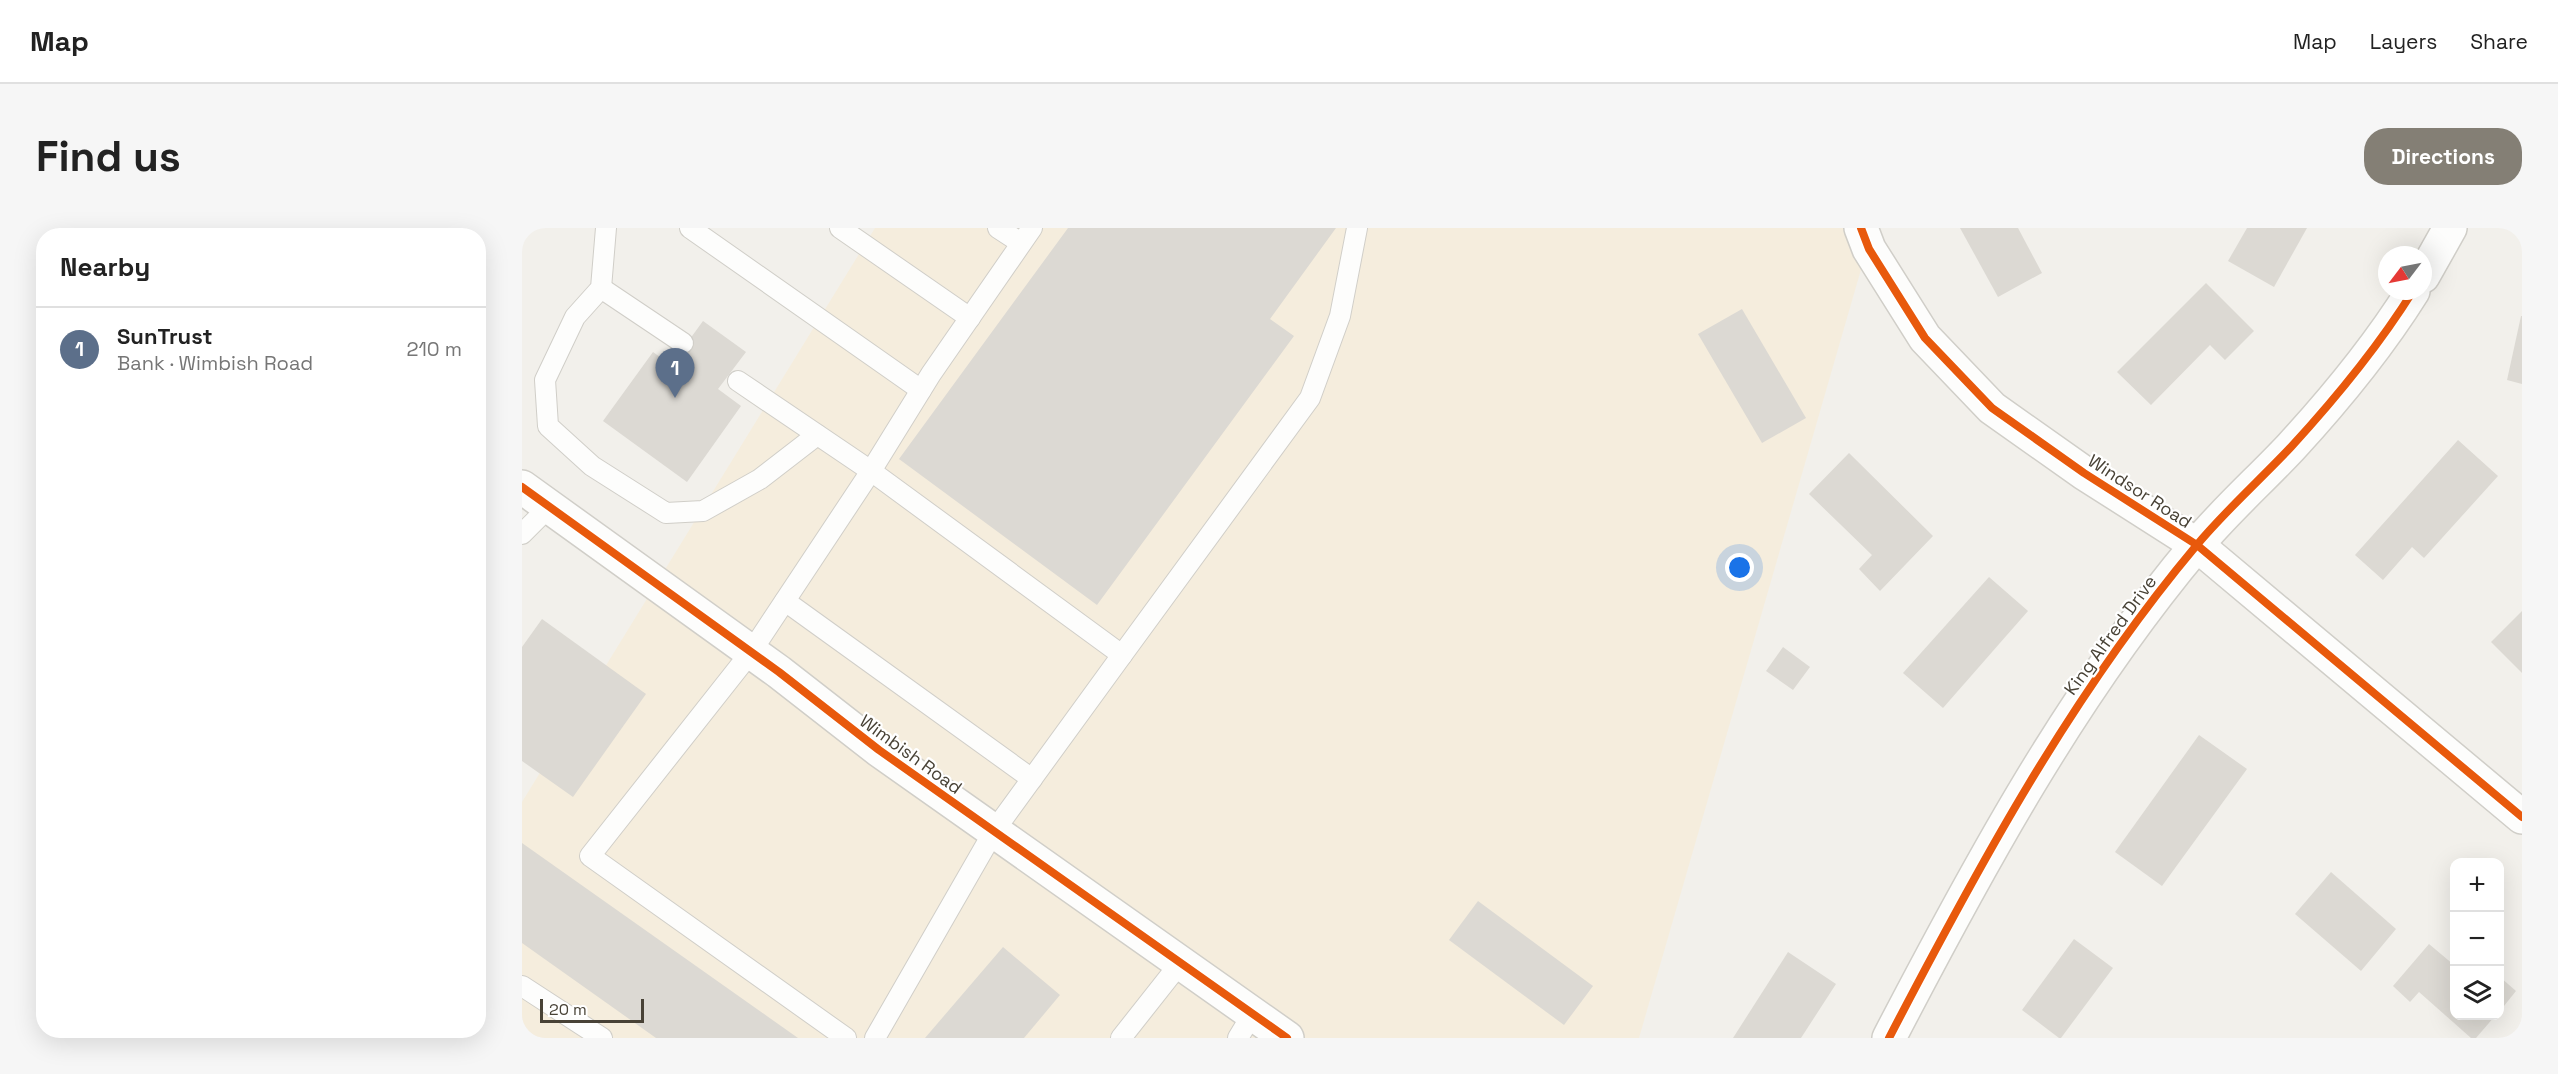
<!DOCTYPE html>
<meta charset="utf-8">
<style>
:root{--surface:#fff;--page:#f6f6f6;--text:#222;--muted:#767676;--line:#e0e0e0;--accent:#847f75}
body{margin:0;font-family:"Space Grotesk",sans-serif;background:var(--page);color:var(--text)}
.controls{position:absolute;right:18px;bottom:18px;display:grid;overflow:hidden;border-radius:12px;box-shadow:0 6px 24px #0002}
.controls button{width:54px;height:54px;display:grid;place-items:center;padding:0;border:0;border-bottom:2px solid var(--line);background:var(--surface);color:var(--text);font:30px sans-serif}
.compass{position:absolute;left:1856px;top:18px;width:54px;height:54px;border-radius:50%;background:var(--surface);box-shadow:0 6px 24px #0002;rotate:238deg}
.scale{position:absolute;left:18px;bottom:15px;width:104px;box-sizing:border-box;padding-left:6px;border:3px solid #484236;border-top:0;font-size:16px;line-height:21px;white-space:nowrap;color:#484236;-webkit-text-stroke:4px #fff;paint-order:stroke}
.you{position:absolute;left:1218px;top:340px;width:21px;height:21px;margin:-15px;border:4px solid #fff;border-radius:50%;background:#1a73e8;box-shadow:0 0 0 9px #1a73e833}
.badge{display:grid;place-items:center;width:39px;height:39px;border-radius:50%;background:var(--accent);color:#fff;font-size:20px;font-weight:700}
.pin{position:absolute;translate:-50% -50px;filter:drop-shadow(0 2px 3px #0008)}
.pin::after{content:'';position:absolute;top:32px;width:21px;height:18px;background:inherit;clip-path:polygon(0 0,100% 0,50% 100%)}
.list{margin:0;padding:0;list-style:none}
h2{display:flex;justify-content:space-between;align-items:center;height:78px;margin:0;padding:0 24px;font-size:26px}
h2 small{font-size:20px;font-weight:400;color:var(--muted)}
.list li{display:grid;grid-template-columns:39px 1fr auto;gap:18px;align-items:center;box-sizing:border-box;height:84px;padding:0 24px;border-top:2px solid var(--line)}
.list b{display:block;font-size:22px;white-space:nowrap}
.list p{margin:0;font-size:20px;white-space:nowrap;color:var(--muted)}
.list em{font-size:20px;font-style:normal;color:var(--muted)}
.icon{flex:none;width:33px;height:33px;fill:none;stroke:currentColor;stroke-width:2;stroke-linecap:round;stroke-linejoin:round}
.map{position:relative;flex:none;width:2000px;height:810px;overflow:hidden;border-radius:24px}
header{display:flex;align-items:center;gap:36px;box-sizing:border-box;height:84px;padding:0 30px;background:var(--surface);border-bottom:2px solid var(--line)}
header strong{font-size:28px}
nav{display:flex;gap:33px;margin-inline-start:auto;font-size:21px}
.intro{display:flex;align-items:center;justify-content:space-between;box-sizing:border-box;height:144px;padding:0 36px}
h1{margin:0;font-size:42px}
.button{padding:15px 27px;border-radius:24px;background:var(--accent);color:#fff;font-size:21px;font-weight:700}
main{display:flex;gap:36px;padding:0 36px}
aside{flex:1;background:var(--surface);border-radius:24px;box-shadow:0 6px 24px #0002}
.map>svg:first-child{display:block}
</style>
<header>
<strong>Map</strong>
<nav><a>Map</a><a>Layers</a><a>Share</a></nav>
</header>
<div class="intro"><h1>Find us</h1><a class="button">Directions</a></div>
<main>
<aside>
<h2>Nearby<small></small></h2>
<ul class="list">
<li><span class="badge" style="background:#5c6f8a">1</span><div><b>SunTrust</b><p>Bank · Wimbish Road</p></div><em>210 m</em></li>
</ul>
</aside>
<div class="map">
<svg width="2000" height="810" viewBox="0 0 2000 810">
<rect width="100%" height="100%" fill="#f2f0eb"/>
<!-- commercial -->
<path fill="#f5eddd" d="M353,0H1351L1117,810H0V574Z"/>
<!-- building -->
<g fill="#dcd9d3">
<path d="M546,0H814L748,91L772,108L575,377L377,231Z"/>
<path d="M1438,0H1496L1520,45L1476,69Z"/>
<path d="M1725,0H1785L1752,59L1706,33Z"/>
<path d="M1684,55L1732,103L1703,132L1688,117L1629,177L1595,144Z"/>
<path d="M1220,81L1284,190L1240,215L1176,106Z"/>
<path d="M1999,88H2000V156L1985,152Z"/>
<path d="M181,93L224,124L196,161L219,178L165,254L81,193L131,124L149,137Z"/>
<path d="M1936,212L1976,248L1902,330L1890,319L1861,352L1833,327Z"/>
<path d="M1327,225L1411,308L1358,363L1337,341L1350,327L1287,266Z"/>
<path d="M1467,349L1506,383L1421,480L1381,445Z"/>
<path d="M2000,383V445L1969,414Z"/>
<path d="M20,391L124,466L51,569L0,533V419Z"/>
<path d="M1261,419L1288,439L1271,462L1244,443Z"/>
<path d="M1677,507L1725,541L1640,658L1593,624Z"/>
<path d="M0,615L276,810H134L0,715Z"/>
<path d="M1809,644L1874,701L1839,743L1773,686Z"/>
<path d="M956,673L1071,758L1042,797L927,712Z"/>
<path d="M1552,711L1591,740L1539,810H1537L1500,782Z"/>
<path d="M1907,716L1932,737V788H1973L1954,810H1949L1897,764L1888,774L1871,758Z"/>
<path d="M481,719L538,767L502,810H403Z"/>
<path d="M1266,724L1314,756L1279,810H1211Z"/>
<path d="M1978,749L1994,763L1978,783Z"/>
</g>
<g fill="none" stroke-linecap="round" stroke-linejoin="round">
<!-- service casing -->
<g stroke="#d0cec8" stroke-width="22">
<g id="service">
<path d="M84,0L79,60L53,89L23,152L26,198L70,238L144,285L181,283L238,251L295,207"/>
<path d="M168,0L399,162"/>
<path d="M318,0L448,90"/>
<path d="M476,0L499,15"/>
<path d="M79,60L161,115"/>
<path d="M216,153L349,243L229,424L68,628L324,810"/>
<path d="M0,306L27,279"/>
<path d="M263,373L510,551"/>
<path d="M600,427L788,170L818,88L835,0"/>
<path d="M0,758L80,810"/>
<path d="M353,810L472,603L600,427L349,243L409,146L510,0"/>
<path d="M599,810L659,734"/>
<path d="M716,810L731,785"/>
</g>
</g>
<!-- minor casing -->
<g stroke="#d0cec8" stroke-width="36">
<g id="minor">
<path d="M1339,0L1347,21L1403,110L1470,180L1562,245L1675,317L2000,589"/>
<path d="M1901,48L1928,0"/>
<path d="M1367,810C1456,639 1549,467 1674,318C1703,283 1738,252 1769,219C1814,170 1856,119 1891,63"/>
</g>
</g>
<!-- tertiary casing -->
<g stroke="#d0cec8" stroke-width="36">
<path id="tertiary" d="M0,259L257,444L357,522L765,810"/>
</g>
<!-- service -->
<use href="#service" stroke="#fdfdfc" stroke-width="20"/>
<!-- minor -->
<use href="#minor" stroke="#fdfdfc" stroke-width="33"/>
<!-- tertiary -->
<use href="#tertiary" stroke="#fdfdfc" stroke-width="33"/>
<!-- cycleway casing -->
<g stroke="#fff" stroke-width="11">
<g id="cycleway">
<path d="M1339,0L1347,21L1403,110L1470,180L1562,245L1675,317L2000,589"/>
<path d="M0,259L257,444L357,522L765,810"/>
<path d="M1367,810C1456,639 1549,467 1674,318C1703,283 1738,252 1769,219C1814,170 1856,119 1891,63"/>
</g>
</g>
<!-- cycleway -->
<use href="#cycleway" stroke="#e8590c" stroke-width="8"/>
</g>
<g text-anchor="middle" dominant-baseline="central" stroke-width="4.5" stroke-linejoin="round" paint-order="stroke">
<!-- street labels -->
<g font-size="18" fill="#484236" stroke="#fff">
<text transform="translate(1618 263) rotate(33)">Windsor Road</text>
<text transform="translate(1588 407) rotate(-54)">King Alfred Drive</text>
<text transform="translate(389 526) rotate(36)">Wimbish Road</text>
</g>
</g>
</svg>
<div class="controls">
<button>+</button>
<button>−</button>
<button><svg class="icon" aria-label="layers" viewBox="0 0 24 24"><path d="M12 4l9 5-9 5-9-5zM3 14l9 5 9-5"/></svg></button>
</div>
<svg class="compass" viewBox="-18 -18 36 36"><path d="M0-13l5 13h-10z" fill="#e53935"/><path d="M0 13l5-13h-10z" fill="#767676"/></svg>
<div class="scale">20 m</div>
<div class="you"></div>
<div class="pin badge" style="left:153px;top:170px;background:#5c6f8a">1</div>
</div>
</main>
